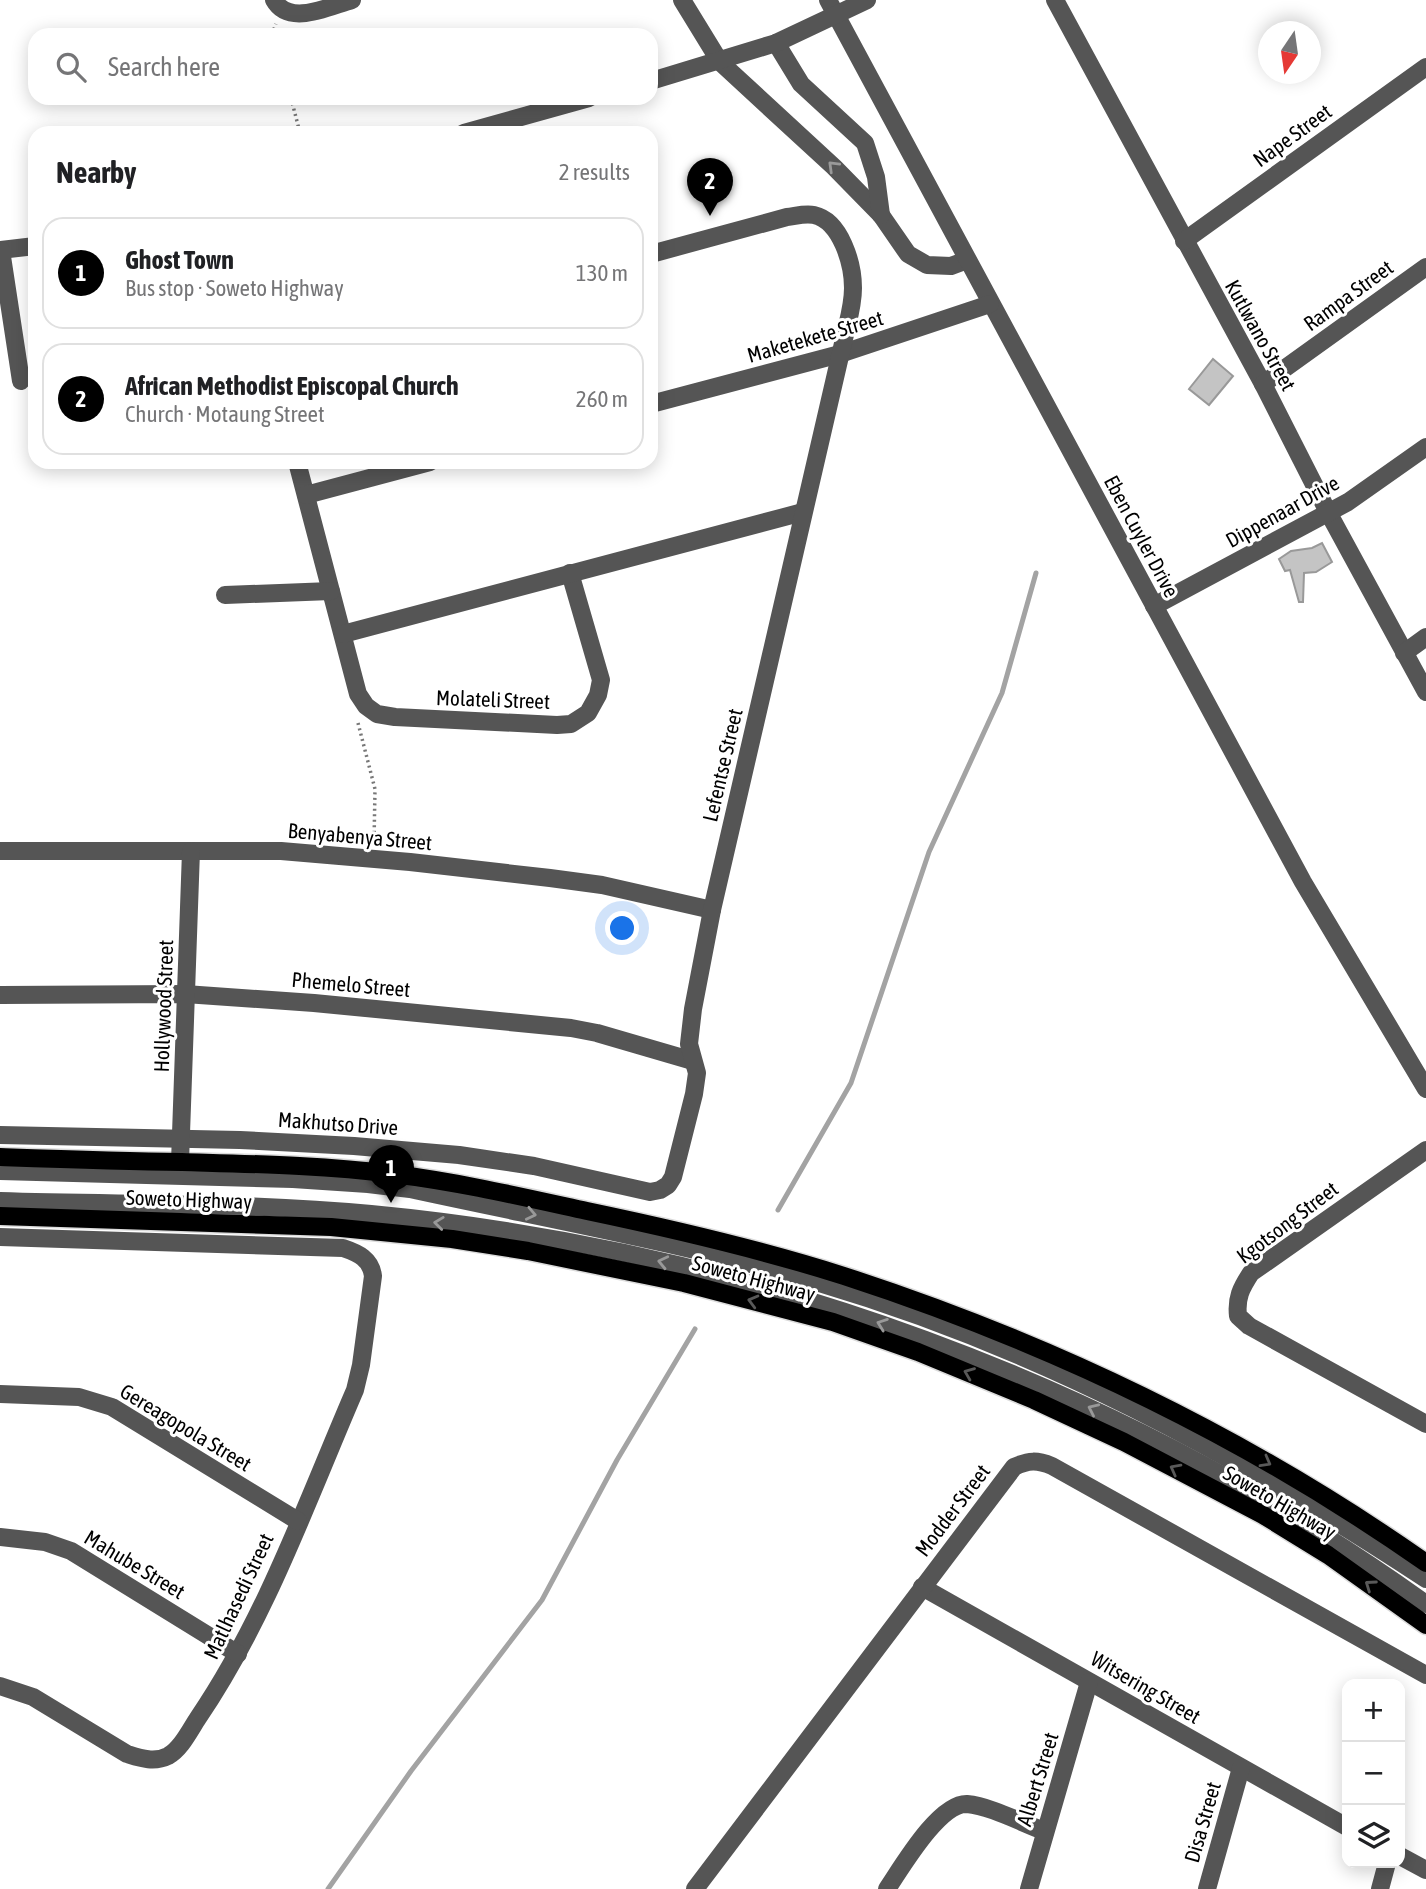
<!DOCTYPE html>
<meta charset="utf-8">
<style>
:root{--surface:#fff;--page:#f2f2f2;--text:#202124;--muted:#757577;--line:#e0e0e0;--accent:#000}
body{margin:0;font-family:"Asap Condensed",sans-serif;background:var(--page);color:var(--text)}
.controls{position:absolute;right:21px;bottom:21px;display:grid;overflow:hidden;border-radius:14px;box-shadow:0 4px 18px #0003}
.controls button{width:63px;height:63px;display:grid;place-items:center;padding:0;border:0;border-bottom:2px solid var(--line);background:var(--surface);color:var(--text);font:35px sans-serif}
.compass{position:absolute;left:1258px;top:21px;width:63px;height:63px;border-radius:50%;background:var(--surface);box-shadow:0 4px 18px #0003;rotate:193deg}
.you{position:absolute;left:623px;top:929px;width:24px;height:24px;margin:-18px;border:5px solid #fff;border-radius:50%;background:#1a73e8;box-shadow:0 0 0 10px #1a73e833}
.badge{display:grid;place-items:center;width:46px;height:46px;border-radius:50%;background:var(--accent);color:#fff;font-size:23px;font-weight:700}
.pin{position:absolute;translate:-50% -58px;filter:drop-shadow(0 2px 4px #0008)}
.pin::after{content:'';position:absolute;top:37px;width:24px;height:21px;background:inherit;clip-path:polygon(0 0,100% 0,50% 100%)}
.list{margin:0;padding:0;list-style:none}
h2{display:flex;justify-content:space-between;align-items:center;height:91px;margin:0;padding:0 28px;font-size:30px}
h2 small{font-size:23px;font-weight:400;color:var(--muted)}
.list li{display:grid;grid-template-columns:46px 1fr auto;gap:21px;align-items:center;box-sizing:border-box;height:112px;margin:0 14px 14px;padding:0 14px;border:2px solid var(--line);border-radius:21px}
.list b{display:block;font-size:26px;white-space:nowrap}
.list p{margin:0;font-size:23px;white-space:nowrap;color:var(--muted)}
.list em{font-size:23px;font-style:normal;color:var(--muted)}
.icon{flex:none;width:38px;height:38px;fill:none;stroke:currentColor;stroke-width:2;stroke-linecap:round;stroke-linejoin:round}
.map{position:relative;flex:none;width:1426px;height:1889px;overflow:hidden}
.search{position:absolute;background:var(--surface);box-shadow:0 4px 18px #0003;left:28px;top:28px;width:630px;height:77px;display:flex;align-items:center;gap:18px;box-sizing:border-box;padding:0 24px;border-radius:21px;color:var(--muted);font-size:26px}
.panel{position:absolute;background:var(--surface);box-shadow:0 4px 18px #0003;left:28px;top:126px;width:630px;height:343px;border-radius:21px}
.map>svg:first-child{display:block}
</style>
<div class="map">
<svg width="1426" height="1889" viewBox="0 0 1426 1889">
<rect width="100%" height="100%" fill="#fff"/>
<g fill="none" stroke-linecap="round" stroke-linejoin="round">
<!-- stream -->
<g stroke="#a3a3a3" stroke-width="5">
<path d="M778,1210L851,1083L929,852L1002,693L1036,573"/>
<path d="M328,1889L411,1771L542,1600L617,1460L695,1329"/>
</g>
</g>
<!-- building -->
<g fill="#c4c4c4" stroke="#999" stroke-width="2">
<path d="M1213,359L1233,376L1209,405L1189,389Z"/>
<path d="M1322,543L1332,562L1316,572L1304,573L1303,602H1299L1290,570L1285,571L1279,559L1291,551L1312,548Z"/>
</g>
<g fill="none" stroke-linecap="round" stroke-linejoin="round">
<!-- major casing -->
<g stroke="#dbdbdb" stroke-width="21">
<g id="major">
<path d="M0,1157C61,1159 121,1161 182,1162C252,1164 323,1165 393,1174C459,1182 523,1197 587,1211C673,1229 760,1249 844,1276C1050,1343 1248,1438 1426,1563"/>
<path d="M0,1216L331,1227L452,1239L528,1251L684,1283L833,1322L918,1352L1034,1400L1124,1442L1263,1515L1328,1555L1426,1625"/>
</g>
</g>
<!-- path -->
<g stroke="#777" stroke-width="3.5" stroke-dasharray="2 3.5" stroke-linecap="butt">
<path d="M275,35L274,29L276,24"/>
<path d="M291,98L300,133"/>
<path d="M358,723L375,789L374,843"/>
</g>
<!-- minor -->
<g stroke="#555" stroke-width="18">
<path d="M274,0C289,27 330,6 352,0"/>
<path d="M682,0L720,62L834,167L881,215L908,254L927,265L951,266L967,260"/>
<path d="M828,0L1303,882L1426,1089"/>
<path d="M1055,0L1263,384L1328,512L1426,692"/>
<path d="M776,43L801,84L865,143L876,177L881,215"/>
<path d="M651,81L776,43L867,0"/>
<path d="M464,133L589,98"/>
<path d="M1184,241L1426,67"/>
<path d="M0,250L35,246"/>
<path d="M1,250L21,381"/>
<path d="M1263,384L1426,267"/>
<path d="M651,404L840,354L990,304"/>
<path d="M297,462L358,694L366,706L377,714L395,717L557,725L571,724L588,713L598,695L601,680L570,573"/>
<path d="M306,495L430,462"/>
<path d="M225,595L331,591"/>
<path d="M1154,606L1348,502L1426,447"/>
<path d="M343,634L803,512"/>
<path d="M1404,653L1426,637"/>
<path d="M0,851H281L410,862L550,878L602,885L712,910"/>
<path d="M0,995L185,994L314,1003L571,1028L597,1033L693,1061"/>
<path d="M0,1135L240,1140L354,1146L459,1155L534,1166L650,1192L660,1190L668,1185L673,1177L694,1094L697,1073L689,1044L693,1009L712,910L847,326C850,314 853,301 853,288C853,264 841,221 814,215C805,213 796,216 787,217L651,254"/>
<path d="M1426,1150L1251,1273C1241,1288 1236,1298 1238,1316L1249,1326L1426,1424"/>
<path d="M180,1162L191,851"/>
<path d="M0,1171L293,1179L368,1184L410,1189C547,1219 685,1243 819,1283C1038,1348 1236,1454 1426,1579"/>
<path d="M0,1201C123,1205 248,1202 371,1214C749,1250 1118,1383 1426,1604"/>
<path d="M0,1237L343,1248C358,1253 371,1259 373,1276L361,1365L355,1390C307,1501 266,1618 198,1718C190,1730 181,1749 168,1756C154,1763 140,1758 127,1754L33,1697L0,1686"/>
<path d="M0,1394L79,1397L112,1407L298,1521"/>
<path d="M0,1537L45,1542L71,1551L238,1654"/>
<path d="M922,1587L1347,1827"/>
<path d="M1400,1856L1426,1870"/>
<path d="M695,1889L1014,1467C1029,1460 1037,1460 1052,1466L1426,1675"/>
<path d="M887,1889C902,1867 939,1803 967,1804C990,1806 1022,1823 1044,1831"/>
<path d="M1029,1889L1089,1682"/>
<path d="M1207,1889L1241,1768"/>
<path d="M1380,1889L1387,1863"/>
</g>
<!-- major -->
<use href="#major" stroke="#000" stroke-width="18"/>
</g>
<!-- one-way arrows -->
<defs><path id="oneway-chevron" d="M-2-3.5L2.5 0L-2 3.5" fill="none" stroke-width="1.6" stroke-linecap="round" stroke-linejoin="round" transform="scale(1.75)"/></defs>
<g stroke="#999">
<use href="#oneway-chevron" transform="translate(833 166) rotate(-136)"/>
<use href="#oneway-chevron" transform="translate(531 1214) rotate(12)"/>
<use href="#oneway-chevron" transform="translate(439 1223) rotate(-173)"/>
<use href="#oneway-chevron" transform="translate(663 1262) rotate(-167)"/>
<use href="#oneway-chevron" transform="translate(882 1324) rotate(-160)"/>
<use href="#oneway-chevron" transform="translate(1093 1409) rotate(-155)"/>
</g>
<g stroke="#595959">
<use href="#oneway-chevron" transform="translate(753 1301) rotate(-165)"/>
<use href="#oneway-chevron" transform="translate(969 1373) rotate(-158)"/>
<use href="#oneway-chevron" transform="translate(1266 1462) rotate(29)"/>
<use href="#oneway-chevron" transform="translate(1175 1469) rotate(-152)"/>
<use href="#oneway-chevron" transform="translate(1370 1585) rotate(-145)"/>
</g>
<g text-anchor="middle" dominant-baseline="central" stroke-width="6" stroke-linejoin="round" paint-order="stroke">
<!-- street labels -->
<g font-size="21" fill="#000" stroke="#fff">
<text transform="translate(1292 135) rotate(-36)">Nape Street</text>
<text transform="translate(1348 295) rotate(-36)">Rampa Street</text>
<text transform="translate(1261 335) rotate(61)">Kutlwano Street</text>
<text transform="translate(815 336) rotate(-16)">Maketekete Street</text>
<text transform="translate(1282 511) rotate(-29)">Dippenaar Drive</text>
<text transform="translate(1142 536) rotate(62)">Eben Cuyler Drive</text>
<text transform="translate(493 699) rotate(2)">Molateli Street</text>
<text transform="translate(722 765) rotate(-77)">Lefentse Street</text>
<text transform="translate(360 836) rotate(5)">Benyabenya Street</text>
<text transform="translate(351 984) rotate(5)">Phemelo Street</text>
<text transform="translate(163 1006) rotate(-88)">Hollywood Street</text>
<text transform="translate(338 1123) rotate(4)">Makhutso Drive</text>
<text transform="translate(189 1199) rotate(2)">Soweto Highway</text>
<text transform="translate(1287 1222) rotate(-37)">Kgotsong Street</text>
<text transform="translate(754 1278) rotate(15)">Soweto Highway</text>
<text transform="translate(186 1427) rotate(31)">Gereagopola Street</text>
<text transform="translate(1280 1502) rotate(30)">Soweto Highway</text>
<text transform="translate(952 1510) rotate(-53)">Modder Street</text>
<text transform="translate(135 1564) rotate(31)">Mahube Street</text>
<text transform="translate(238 1596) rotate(-65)">Matlhasedi Street</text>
<text transform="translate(1146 1687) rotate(30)">Witsering Street</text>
<text transform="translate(1037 1779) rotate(-73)">Albert Street</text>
<text transform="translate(1202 1822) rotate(-74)">Disa Street</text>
</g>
</g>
</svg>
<div class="controls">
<button>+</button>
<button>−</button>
<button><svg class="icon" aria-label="layers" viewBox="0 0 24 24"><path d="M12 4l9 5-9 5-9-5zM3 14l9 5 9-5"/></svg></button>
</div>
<svg class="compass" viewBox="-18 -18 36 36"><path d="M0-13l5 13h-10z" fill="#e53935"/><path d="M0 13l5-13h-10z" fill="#757577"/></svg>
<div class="you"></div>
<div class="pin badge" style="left:391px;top:1203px">1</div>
<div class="pin badge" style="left:710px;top:216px">2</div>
<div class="search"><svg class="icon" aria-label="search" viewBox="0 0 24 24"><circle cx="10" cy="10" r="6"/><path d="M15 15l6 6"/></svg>Search here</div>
<section class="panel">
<h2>Nearby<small>2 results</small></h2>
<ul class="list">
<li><span class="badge">1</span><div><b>Ghost Town</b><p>Bus stop · Soweto Highway</p></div><em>130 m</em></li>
<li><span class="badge">2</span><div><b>African Methodist Episcopal Church</b><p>Church · Motaung Street</p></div><em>260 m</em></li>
</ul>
</section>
</div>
